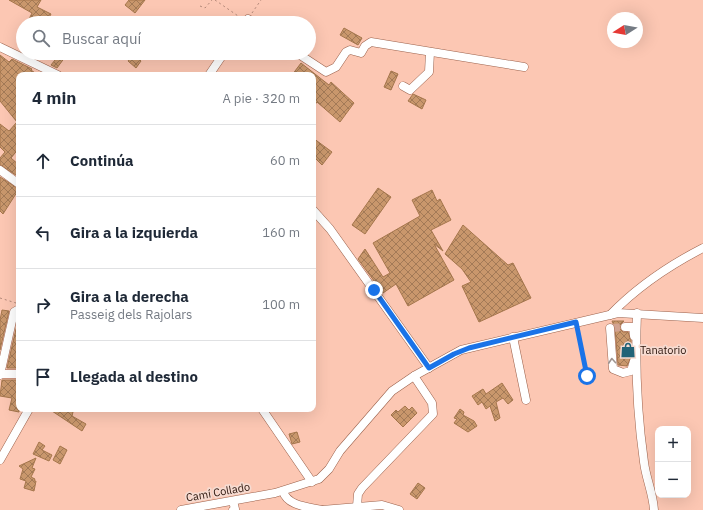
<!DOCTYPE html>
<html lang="es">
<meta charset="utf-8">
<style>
:root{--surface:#fff;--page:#f2f2f3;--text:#1f2937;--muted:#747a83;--line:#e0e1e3}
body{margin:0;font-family:"IBM Plex Sans",sans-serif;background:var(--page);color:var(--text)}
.controls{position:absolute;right:12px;bottom:12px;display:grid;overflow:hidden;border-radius:8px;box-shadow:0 4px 16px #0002}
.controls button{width:36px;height:36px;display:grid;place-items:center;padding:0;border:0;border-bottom:1px solid var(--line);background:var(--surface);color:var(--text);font:20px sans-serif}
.compass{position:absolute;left:607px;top:12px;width:36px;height:36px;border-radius:50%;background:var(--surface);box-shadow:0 4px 16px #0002;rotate:259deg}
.stop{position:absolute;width:12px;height:12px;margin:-9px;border:3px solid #1a73e8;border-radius:50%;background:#fff}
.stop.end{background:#1a73e8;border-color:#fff;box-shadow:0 1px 4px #0008}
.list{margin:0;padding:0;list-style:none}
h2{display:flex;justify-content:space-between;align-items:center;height:52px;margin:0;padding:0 16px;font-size:17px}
h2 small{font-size:13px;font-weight:400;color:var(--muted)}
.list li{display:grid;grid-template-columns:26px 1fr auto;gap:12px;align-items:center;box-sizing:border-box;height:72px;padding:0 16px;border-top:1px solid var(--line)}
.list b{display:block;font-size:15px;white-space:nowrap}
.list p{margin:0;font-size:13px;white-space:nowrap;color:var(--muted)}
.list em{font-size:13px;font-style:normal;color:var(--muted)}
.icon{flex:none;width:22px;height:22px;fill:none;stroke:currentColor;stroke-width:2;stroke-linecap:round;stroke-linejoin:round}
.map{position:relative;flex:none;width:703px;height:510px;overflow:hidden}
.search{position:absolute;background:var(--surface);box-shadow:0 4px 16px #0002;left:16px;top:16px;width:300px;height:44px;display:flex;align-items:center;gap:10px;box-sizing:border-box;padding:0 14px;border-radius:22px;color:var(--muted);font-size:15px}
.panel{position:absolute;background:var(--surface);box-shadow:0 4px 16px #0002;left:16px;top:72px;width:300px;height:340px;border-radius:8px}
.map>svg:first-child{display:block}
</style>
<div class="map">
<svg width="703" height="510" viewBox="0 0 703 510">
<defs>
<pattern id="building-cross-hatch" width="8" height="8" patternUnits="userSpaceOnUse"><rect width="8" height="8" fill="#c9976c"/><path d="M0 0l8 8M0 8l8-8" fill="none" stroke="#a37a57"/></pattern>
</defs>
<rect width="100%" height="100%" fill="#fcc7b3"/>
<!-- building -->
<g fill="url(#building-cross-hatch)" stroke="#a5764c">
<path d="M9,0H41L37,7L51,14L46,23H27L32,13Z"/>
<path d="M129,0H145L135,13L125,5Z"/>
<path d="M344,28L362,38L358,45L340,35Z"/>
<path d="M46,53H55L59,56L61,53H68L57,68L51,65L55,60Z"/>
<path d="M0,55L9,62L12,59L32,69L31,70L38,75H19V148L11,158L19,165V177L0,165V158L5,152L0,147V124L9,131L17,122L0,101Z"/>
<path d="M132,56L135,59L137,57L141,61L136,68L128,61Z"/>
<path d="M301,63L329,85L331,82L354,103L340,122L317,102L313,107V75H292Z"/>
<path d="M391,71L398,74L391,90L384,87Z"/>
<path d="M413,94L426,100L422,109L408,101Z"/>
<path d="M313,138L332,152L322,165L313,156Z"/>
<path d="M0,177L19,189L3,214L0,211Z"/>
<path d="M378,188L391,197L365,234L352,225Z"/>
<path d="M432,190L437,201L440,199L451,220L431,230L443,251L434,244L454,280L408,306L396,284L383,293L358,259L365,249L383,277L390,273L373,243L420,216L412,200Z"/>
<path d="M463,225L508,265L513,263L531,298L479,322L462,286L471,282L462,269L445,254Z"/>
<path d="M2,310L9,311L0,350V320Z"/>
<path d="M19,315V368H7L19,316Z"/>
<path d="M612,321H624L620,325V329L623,332H628L631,340V357L627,366L618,365L615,328Z"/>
<path d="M2,380H19V412L9,410L12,398L0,396Z"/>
<path d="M502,383L513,400L508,404L503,398L496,402L500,418L495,421L490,406L486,409L482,402L478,405L472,396L483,389L486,394Z"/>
<path d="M405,406L409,410L412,407L417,413L403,427L391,415L396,410L398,412Z"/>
<path d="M49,409H71V411L73,412L72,416L86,424L82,431Z"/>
<path d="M460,409L464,412L463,415L474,421L477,426L468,432L454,423L457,419L454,418Z"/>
<path d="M297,432L300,442L292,444L289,434Z"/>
<path d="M39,442L45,446L42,450L52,455L49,461L33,454Z"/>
<path d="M60,446L67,450L60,464L53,460Z"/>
<path d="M36,458L32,468L35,469L31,477L35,479L34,481H36L34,491L24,488L26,481L20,479L23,469L19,466Z"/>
<path d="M418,483L425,488L417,499L410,494Z"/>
</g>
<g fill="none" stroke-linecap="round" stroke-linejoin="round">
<!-- minor-tunnel -->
<path stroke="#d2a391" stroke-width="8" stroke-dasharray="8 4" stroke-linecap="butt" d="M612,328L625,327"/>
<!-- minor casing -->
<g stroke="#9c624c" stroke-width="9">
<g id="minor">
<path d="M245,23L248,19L255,23"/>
<path d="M0,47L58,75"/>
<path d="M297,53L326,72L336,67L346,52L350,50L361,53L365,46L371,42L524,67"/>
<path d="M209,75L224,53"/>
<path d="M403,86L410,90L429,72L430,52"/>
<path d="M0,170L19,184"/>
<path d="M313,210L330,229L429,368"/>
<path d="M637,313C635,363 637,413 644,462C646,479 653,493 654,510"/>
<path d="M610,315C638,286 668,266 703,248"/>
<path d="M625,327H633L634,336"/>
<path d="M610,328L613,369L623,373L631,371L634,361"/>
<path d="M513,337L526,400"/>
<path d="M0,374H19"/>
<path d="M0,375L14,312L19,309"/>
<path d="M262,409L312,482"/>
<path d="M0,460L29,409"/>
<path d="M283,491C287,506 308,507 322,510"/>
<path d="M357,506L358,494L362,488L433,414L432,403L414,376"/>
<path d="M181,510L275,493L319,479L329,469L340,451L392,391L414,376L461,350L618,313L703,318"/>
<path d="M233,510L235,509L233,501"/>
<path d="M322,510L382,505L399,510"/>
</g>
</g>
<!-- path -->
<g stroke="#b18777" stroke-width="1" stroke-dasharray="2 3" stroke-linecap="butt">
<path d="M215,0L241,18"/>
<path d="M200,6L205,8L212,0"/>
<path d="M252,13L261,0"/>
<path d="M0,298L16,303"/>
<path d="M577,330L587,376"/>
</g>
<!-- minor -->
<use href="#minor" stroke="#fff" stroke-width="8"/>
</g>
<!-- one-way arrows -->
<defs><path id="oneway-chevron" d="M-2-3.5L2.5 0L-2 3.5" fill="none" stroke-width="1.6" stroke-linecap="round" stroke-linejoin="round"/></defs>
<use stroke="#a09591" href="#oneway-chevron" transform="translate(612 361) rotate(-94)"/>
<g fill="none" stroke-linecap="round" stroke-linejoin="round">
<!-- route -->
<path stroke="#1a73e8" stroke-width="5" d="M374,290L429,368L454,354L469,348L576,322L587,376"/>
</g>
<!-- icons -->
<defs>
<g id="shop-bare" transform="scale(1.2)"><path d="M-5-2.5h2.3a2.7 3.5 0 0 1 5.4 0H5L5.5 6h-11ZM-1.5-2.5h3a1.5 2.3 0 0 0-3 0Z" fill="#226377" stroke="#f6dbd1" stroke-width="2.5" paint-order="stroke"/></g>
</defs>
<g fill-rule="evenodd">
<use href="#shop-bare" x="628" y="350"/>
</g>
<g text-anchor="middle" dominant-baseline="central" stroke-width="3.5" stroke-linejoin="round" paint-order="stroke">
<!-- poi labels -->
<g font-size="11" fill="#2b140b" stroke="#f6dbd1" text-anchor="start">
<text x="640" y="350">Tanatorio</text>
</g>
<!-- street labels -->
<g font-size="11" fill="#2b140b" stroke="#f6dbd1">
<text transform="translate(218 492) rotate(-10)">Camí Collado</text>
</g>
</g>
</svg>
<div class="controls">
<button>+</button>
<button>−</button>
</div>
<svg class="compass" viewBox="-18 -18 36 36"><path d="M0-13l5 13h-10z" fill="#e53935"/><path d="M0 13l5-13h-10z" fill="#747a83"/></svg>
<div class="stop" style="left:587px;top:376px"></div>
<div class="stop end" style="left:374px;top:290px"></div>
<div class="search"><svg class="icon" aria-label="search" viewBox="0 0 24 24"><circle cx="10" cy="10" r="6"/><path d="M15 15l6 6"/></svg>Buscar aquí</div>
<section class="panel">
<h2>4 min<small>A pie · 320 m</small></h2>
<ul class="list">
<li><svg class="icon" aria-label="ahead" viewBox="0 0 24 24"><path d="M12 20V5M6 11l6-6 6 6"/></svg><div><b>Continúa</b></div><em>60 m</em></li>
<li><svg class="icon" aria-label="left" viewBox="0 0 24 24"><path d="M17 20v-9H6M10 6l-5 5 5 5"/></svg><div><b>Gira a la izquierda</b></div><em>160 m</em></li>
<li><svg class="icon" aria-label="right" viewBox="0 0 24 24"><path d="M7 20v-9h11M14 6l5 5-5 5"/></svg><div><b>Gira a la derecha</b><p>Passeig dels Rajolars</p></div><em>100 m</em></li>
<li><svg class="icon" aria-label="arrive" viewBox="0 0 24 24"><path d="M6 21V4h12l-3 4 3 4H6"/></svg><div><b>Llegada al destino</b></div></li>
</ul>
</section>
</div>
